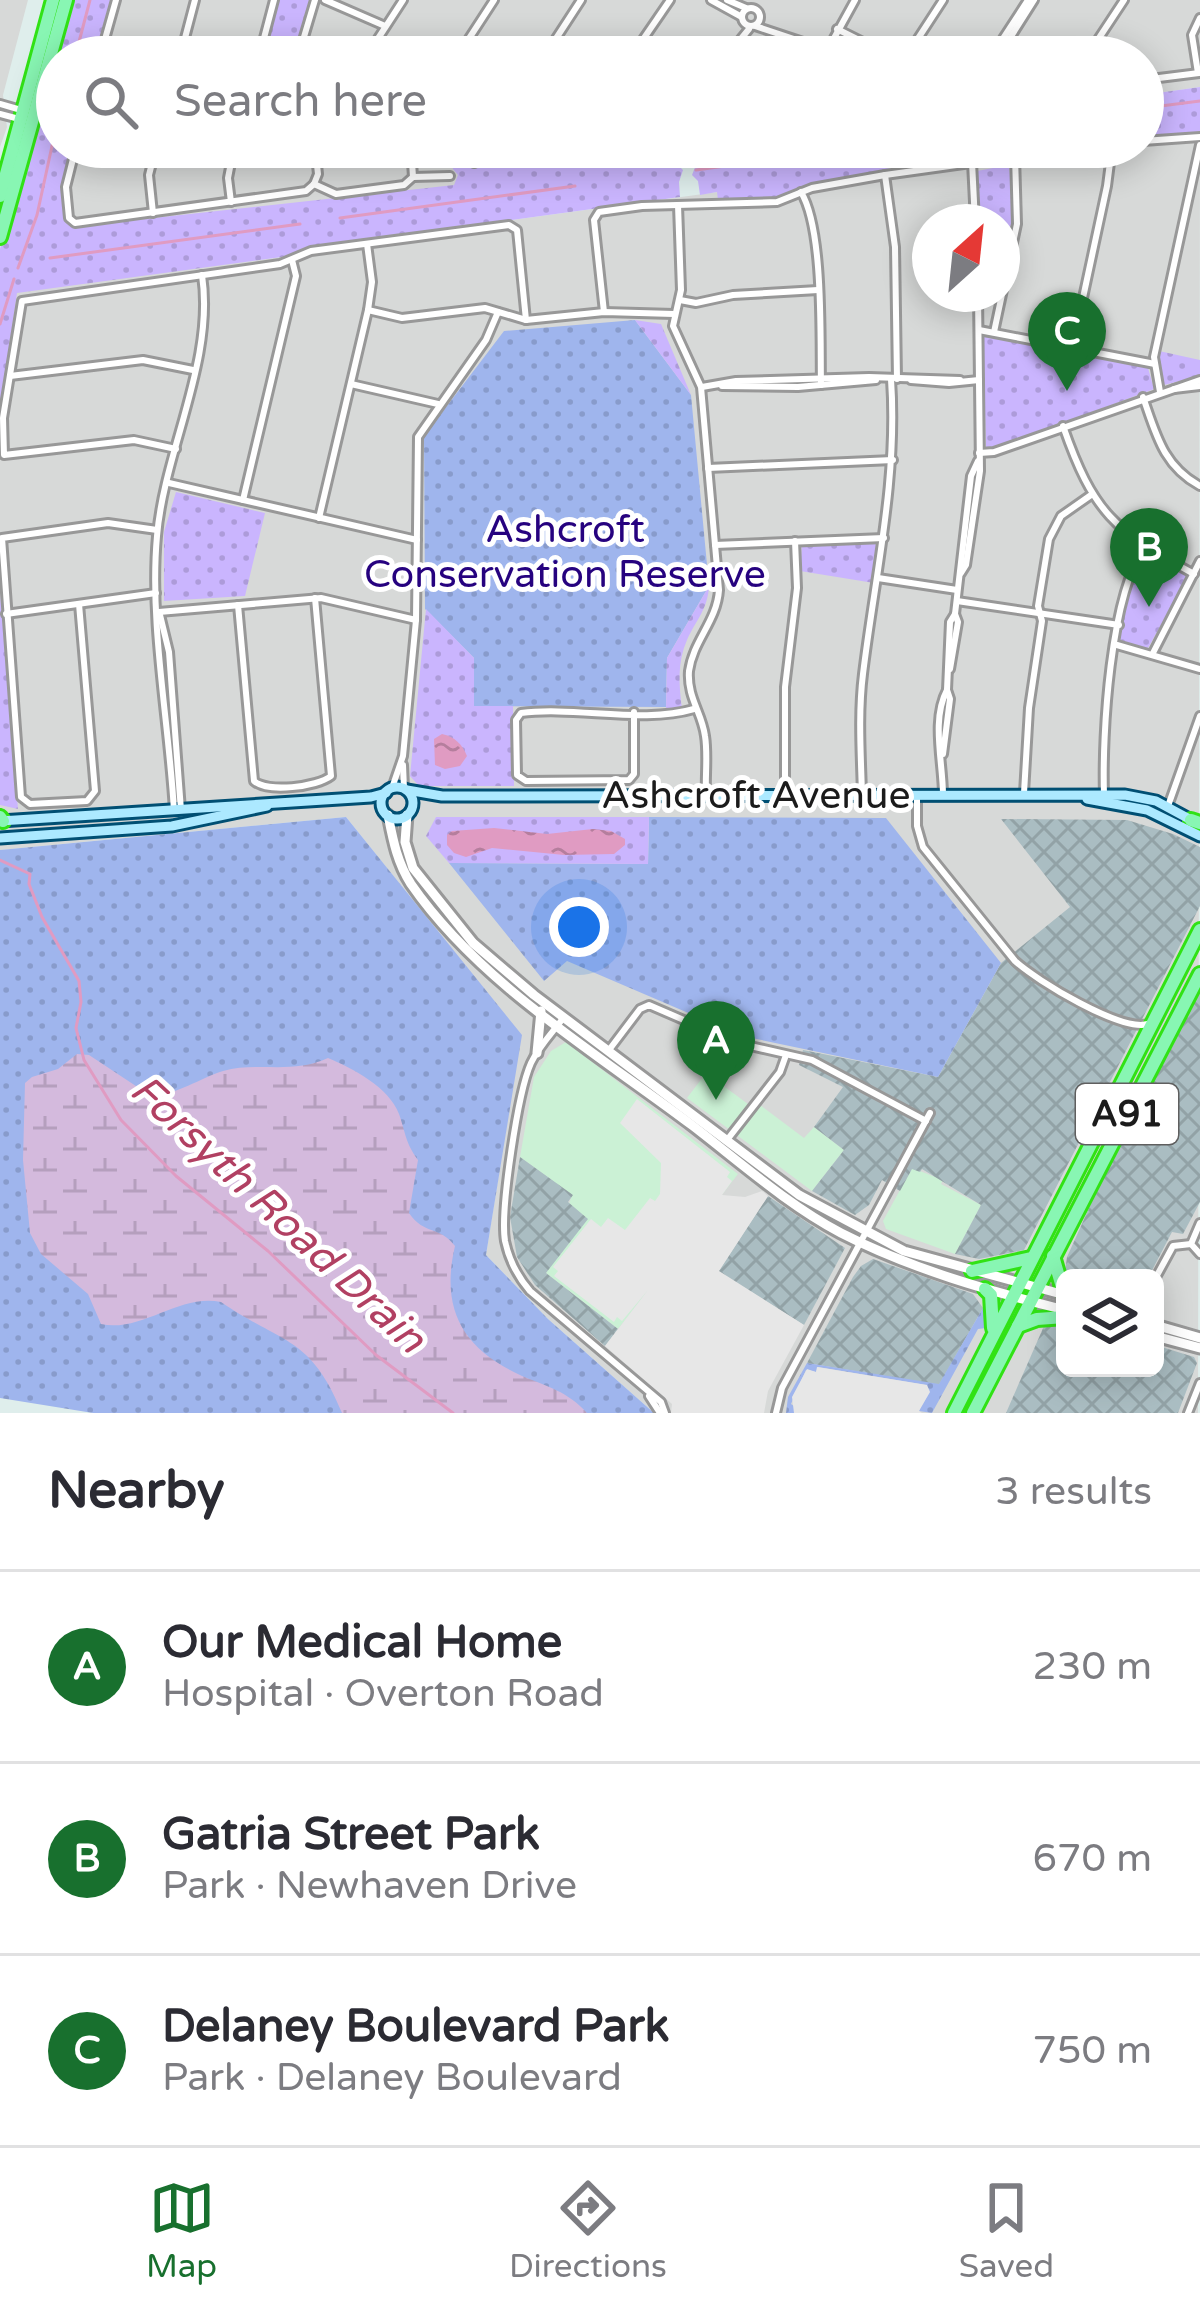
<!DOCTYPE html>
<meta charset="utf-8">
<style>
:root{--surface:#fff;--page:#f2f2f3;--text:#2b2b33;--muted:#7c7c81;--line:#e1e1e2;--accent:#18702e}
body{margin:0;font-family:"Varela Round",sans-serif;background:var(--page);color:var(--text)}
.controls{position:absolute;right:36px;bottom:36px;display:grid;overflow:hidden;border-radius:18px;box-shadow:0 6px 30px #0003}
.controls button{width:108px;height:108px;display:grid;place-items:center;padding:0;border:0;border-bottom:3px solid var(--line);background:var(--surface);color:var(--text);font:60px sans-serif}
.compass{position:absolute;left:912px;top:204px;width:108px;height:108px;border-radius:50%;background:var(--surface);box-shadow:0 6px 30px #0003;rotate:27deg}
.you{position:absolute;left:579px;top:927px;width:42px;height:42px;margin:-30px;border:9px solid #fff;border-radius:50%;background:#1a73e8;box-shadow:0 0 0 18px #1a73e833}
.badge{display:grid;place-items:center;width:78px;height:78px;border-radius:50%;background:var(--accent);color:#fff;font-size:39px;font-weight:700}
.pin{position:absolute;translate:-50% -99px;filter:drop-shadow(0 3px 6px #0008)}
.pin::after{content:'';position:absolute;top:63px;width:42px;height:36px;background:inherit;clip-path:polygon(0 0,100% 0,50% 100%)}
.list{margin:0;padding:0;list-style:none}
h2{display:flex;justify-content:space-between;align-items:center;height:156px;margin:0;padding:0 48px;font-size:51px}
h2 small{font-size:39px;font-weight:400;color:var(--muted)}
.list li{display:grid;grid-template-columns:78px 1fr auto;gap:36px;align-items:center;box-sizing:border-box;height:192px;padding:0 48px;border-top:3px solid var(--line)}
.list b{display:block;font-size:45px;white-space:nowrap}
.list p{margin:0;font-size:39px;white-space:nowrap;color:var(--muted)}
.list em{font-size:39px;font-style:normal;color:var(--muted)}
.icon{flex:none;width:66px;height:66px;fill:none;stroke:currentColor;stroke-width:2;stroke-linecap:round;stroke-linejoin:round}
.map{position:relative;flex:none;width:1200px;height:1413px;overflow:hidden}
.search{position:absolute;background:var(--surface);box-shadow:0 6px 30px #0003;left:36px;right:36px;top:36px;height:132px;display:flex;align-items:center;gap:30px;box-sizing:border-box;padding:0 42px;border-radius:66px;color:var(--muted);font-size:45px}
.sheet{height:732px;background:var(--surface)}
nav{display:flex;justify-content:space-around;align-items:center;box-sizing:border-box;height:168px;border-top:3px solid var(--line);background:var(--surface);font-size:33px;color:var(--muted)}
nav a{display:grid;justify-items:center;gap:6px}
nav .on{color:var(--accent)}
.map>svg:first-child{display:block}
</style>
<div class="map">
<svg width="1200" height="1413" viewBox="0 0 1200 1413">
<defs>
<pattern id="construction-cross-hatch" width="8" height="8" patternUnits="userSpaceOnUse" patternTransform="scale(3)"><rect width="8" height="8" fill="#aabdc2"/><path d="M0 0l8 8M0 8l8-8" fill="none" stroke="#92a2a6"/></pattern>
<pattern id="grass-dots" width="8" height="8" patternUnits="userSpaceOnUse" patternTransform="scale(3)"><rect width="8" height="8" fill="#9fb5ed"/><path d="M2 2h.1M6 6h.1" fill="none" stroke="#889bcb" stroke-width="1.8" stroke-linecap="round"/></pattern>
<pattern id="wetland-marsh" width="20" height="14" patternUnits="userSpaceOnUse" patternTransform="scale(3)"><rect width="20" height="14" fill="#d4badd"/><path d="M1 5h8M5 5V1M11 12h8M15 12V8" fill="none" stroke="#b59fbd"/></pattern>
<pattern id="park-dots" width="8" height="8" patternUnits="userSpaceOnUse" patternTransform="scale(3)"><rect width="8" height="8" fill="#cab5fe"/><path d="M2 2h.1M6 6h.1" fill="none" stroke="#ad9bd9" stroke-width="1.8" stroke-linecap="round"/></pattern>
<pattern id="water-ripples" width="26" height="14" patternUnits="userSpaceOnUse" patternTransform="scale(3)"><rect width="26" height="14" fill="#e09bc2"/><path d="M2 4q2-2 4 0t4 0M15 11q2-2 4 0t4 0" fill="none" stroke="#b57e9d"/></pattern>
</defs>
<rect width="100%" height="100%" fill="#dfeeec"/>
<!-- residential -->
<g fill="#d7d9d8" fill-rule="evenodd">
<path d="M0,0H28L3,95L7,127L0,147Z"/>
<path d="M112,0H1200V87L1143,95V57H97Z"/>
<path d="M1200,133L1198,1413H654L548,1319L486,1255L521,1035L346,817L0,850V293L289,256L314,247L1049,147H1143V137ZM930,222H1002V294H930ZM1065,1278H1155V1368H1065Z"/>
<path d="M73,147H769L68,241L62,198Z"/>
</g>
<!-- commercial -->
<g fill="#cbf1d5">
<path d="M566,1042L738,1174L618,1329L546,1273L572,1195L520,1157L534,1077L551,1051Z"/>
<path d="M706,1073L752,1107L756,1102L804,1138L814,1127L844,1150L812,1191L687,1098Z"/>
<path d="M912,1168L943,1180L941,1184L981,1205L955,1254L886,1229L883,1221Z"/>
</g>
<!-- construction -->
<g fill="url(#construction-cross-hatch)">
<path d="M1001,819L1127,820L1173,834L1200,847V906L1024,1250L979,1259L955,1254L981,1205L922,1169L920,1172L912,1169L900,1191L882,1180L869,1205L855,1215L812,1191L844,1150L814,1127L843,1087L799,1065L803,1050L938,1077L1001,963L1070,907Z"/>
<path d="M1200,989V1202L1183,1234L1172,1232L1148,1278L1064,1279L1067,1257L1094,1197Z"/>
<path d="M520,1157L573,1195L568,1202L588,1219L546,1273L618,1329L605,1346L535,1285L517,1257L510,1217Z"/>
<path d="M768,1196L845,1248L804,1325L718,1272Z"/>
<path d="M873,1259L973,1294L983,1308L939,1385L807,1363L853,1277L861,1266Z"/>
<path d="M1065,1325V1368H1155V1345L1194,1357L1197,1363L1178,1413H1006L1044,1326Z"/>
</g>
<!-- grass -->
<g fill="url(#grass-dots)">
<path d="M635,320L691,395L709,586L667,658L666,707L474,706V658L425,609L424,436L504,331Z"/>
<path d="M346,817L522,1035L486,1255L548,1319L654,1413H93L0,1398V850Z"/>
<path d="M649,817L886,818L1001,963L938,1077L742,1036L567,961L544,981L449,863L648,864Z"/>
<path d="M983,1308L986,1328L978,1329L932,1413L919,1411L926,1385L818,1367L816,1372L806,1370L791,1404L804,1413H786L788,1397L807,1363L939,1384Z"/>
</g>
<!-- wetland -->
<path fill="url(#wetland-marsh)" d="M77,1054L89,1055L151,1096C179,1094 198,1079 223,1071C258,1061 291,1075 328,1058C352,1068 389,1087 399,1114C406,1134 405,1142 418,1160L409,1213C425,1236 439,1225 455,1246C440,1310 463,1349 522,1376C548,1387 567,1391 587,1413H342C311,1336 282,1344 221,1302C180,1293 141,1333 101,1324L88,1294L41,1254L30,1233L23,1160L25,1083L32,1077L58,1069Z"/>
<!-- park -->
<g fill="url(#park-dots)">
<path d="M69,0H112L97,57H57V147H73C66,172 53,206 71,227L454,185L458,175L453,169L451,156L470,154L478,148L1049,147L892,168L811,184L774,198L718,200L717,192L700,195L698,181L692,175L699,157L672,159L683,170L679,182L680,197L314,247L289,256L17,293L0,412V249Z"/>
<path d="M277,0H310L295,57H276L266,51Z"/>
<path d="M1200,87V133L1143,137V95Z"/>
<path d="M1009,165L1014,209L1002,270V222H979L977,171Z"/>
<path d="M635,320L661,324L691,395Z"/>
<path d="M988,334L1148,368L1154,389L999,447H986L983,338Z"/>
<path d="M1159,351L1200,360V376L1164,385L1158,366Z"/>
<path d="M176,492L265,513L245,596L164,601V532Z"/>
<path d="M877,541L874,583L800,571L802,544Z"/>
<path d="M1148,553L1188,577L1148,648L1125,644L1120,639L1128,581L1143,555Z"/>
<path d="M709,586C708,609 696,620 687,640C677,663 679,685 682,709H666L667,658Z"/>
<path d="M0,593L18,809L0,805Z"/>
<path d="M426,609L474,658V706H513L514,786H419L410,776Z"/>
<path d="M436,817H649L648,864L449,863L426,836Z"/>
</g>
<!-- parking -->
<g fill="#e7e7e7">
<path d="M637,1099L730,1172L727,1177L732,1181L722,1195L745,1197L762,1191L768,1196L719,1271L804,1325L768,1391L764,1413H671L672,1404L605,1346L648,1290L622,1321L617,1317L614,1322L554,1276L558,1271L553,1267L591,1219L601,1227L608,1218L625,1230L650,1198L655,1201L660,1194L661,1163L620,1123Z"/>
<path d="M817,1367L927,1385L930,1392L919,1411L922,1413H794L792,1397L807,1369L816,1372Z"/>
</g>
<!-- water -->
<g fill="url(#water-ripples)">
<path d="M442,734C455,737 462,744 467,756L460,766L445,769L435,765L434,739Z"/>
<path d="M494,828L547,834L593,829L611,831L625,839V845L614,854L564,855L492,848L466,857L454,853L447,845V835L452,831Z"/>
</g>
<g fill="none" stroke-linecap="round" stroke-linejoin="round">
<!-- stream -->
<g stroke="#e09bc2" stroke-width="3">
<path d="M75,57L90,0"/>
<path d="M1153,107L1200,101"/>
<path d="M696,170L863,147"/>
<path d="M340,218L575,186"/>
<path d="M50,258L300,224"/>
<path d="M18,268L37,215L57,123"/>
<path d="M0,324L14,279"/>
<path d="M0,860L30,874L29,884L42,917L79,981L81,1002L76,1028L84,1060L121,1120L176,1176L268,1251L376,1355L453,1413"/>
</g>
<!-- minor casing -->
<g stroke="#989898" stroke-width="12">
<g id="minor">
<path d="M325,0L385,26"/>
<path d="M711,0L740,16"/>
<path d="M727,0L746,8"/>
<circle cx="751" cy="17" r="9"/>
<path d="M755,26L812,45"/>
<path d="M837,29L893,57"/>
<path d="M827,51L855,0"/>
<path d="M100,57L116,0"/>
<path d="M180,57L195,0"/>
<path d="M259,57L274,0"/>
<path d="M298,57L315,0"/>
<path d="M366,57L403,0"/>
<path d="M457,57L494,0"/>
<path d="M544,57L581,0"/>
<path d="M631,57L670,0"/>
<path d="M726,57L749,29"/>
<path d="M809,57L810,47L818,44L826,49V57"/>
<path d="M906,57L943,0"/>
<path d="M991,57L1028,0"/>
<path d="M998,57L1034,0"/>
<path d="M1096,57L1097,41L1124,0"/>
<path d="M1198,73L1192,35L1200,18"/>
<path d="M1143,80L1199,73"/>
<path d="M0,104L21,110"/>
<path d="M0,114L19,119"/>
<path d="M1143,141L1200,137"/>
<path d="M76,147L66,187L69,218L75,223L306,191L314,184"/>
<path d="M411,147L413,177"/>
<path d="M972,162L975,222"/>
<path d="M474,163L485,147"/>
<path d="M885,175L895,247L897,379"/>
<path d="M413,177L450,176"/>
<path d="M314,184L336,194L404,185L413,177"/>
<path d="M314,184L318,174L315,147"/>
<path d="M801,192C824,230 820,339 821,385"/>
<path d="M231,202L228,178L234,147"/>
<path d="M678,205L681,290L673,326L701,387L719,590C717,621 693,641 689,671C687,697 702,713 705,736C708,755 705,776 706,794"/>
<path d="M153,213L149,175L156,147"/>
<path d="M680,300L696,303L733,295L818,290"/>
<path d="M368,310L402,318L485,308L526,320L604,312L674,314"/>
<path d="M604,312L594,220L599,212L642,206L777,202L812,188L885,175L1087,147"/>
<path d="M979,330L1155,364"/>
<path d="M994,332L1017,224L1015,156"/>
<path d="M1072,349L1107,186L1112,147"/>
<path d="M10,376L143,360L193,370"/>
<path d="M911,380L949,383L979,380"/>
<path d="M351,384L438,404"/>
<path d="M722,386L798,387L876,380"/>
<path d="M702,387L736,381L869,377L960,380"/>
<path d="M1174,389L1200,386"/>
<path d="M1160,392L1154,357L1200,145"/>
<path d="M1143,397C1156,434 1163,466 1200,486"/>
<path d="M1063,426C1093,512 1114,531 1194,574"/>
<path d="M176,449L134,440L4,455L3,418L22,301L280,264L311,251L509,225L517,230L526,320"/>
<path d="M979,453L994,452L1200,380"/>
<path d="M708,468L893,460"/>
<path d="M169,483L417,540"/>
<path d="M243,500L296,276L292,260"/>
<path d="M319,518L368,310L372,282L367,244"/>
<path d="M715,545L884,538"/>
<path d="M961,573L966,565L980,471L978,294"/>
<path d="M878,578L957,590"/>
<path d="M957,601L1119,625"/>
<path d="M79,604L95,791L87,801L30,804L21,797L2,538L108,523L157,530"/>
<path d="M238,605L254,781C267,793 317,787 331,776L315,598"/>
<path d="M159,612L321,598L416,620"/>
<path d="M6,614L156,593"/>
<path d="M160,615L169,652L181,810"/>
<path d="M1117,645L1200,669"/>
<path d="M1153,653L1200,561"/>
<path d="M950,669L958,622L955,614"/>
<path d="M634,712V774L629,780L526,781L517,775L516,720L521,713C575,706 643,724 694,709"/>
<path d="M943,754L950,699L947,690"/>
<path d="M403,765L404,789"/>
<path d="M392,788L403,756L416,620L418,437L486,340L498,312"/>
<path d="M1024,793L1029,708L1042,621L1038,606L1049,539L1061,516L1091,495"/>
<path d="M785,794V687L797,588L795,541"/>
<path d="M1104,794C1102,735 1110,594 1145,547"/>
<path d="M862,795C861,756 858,714 863,674C875,575 898,480 891,379"/>
<path d="M917,795V826L923,847L1015,961C1037,981 1121,1032 1148,1024"/>
<path d="M943,795C943,762 931,720 947,690L950,622L955,614L971,476L978,461"/>
<path d="M1168,806L1200,716"/>
<path d="M174,811C169,722 149,623 157,536C164,451 215,361 202,275"/>
<path d="M564,1017C553,1032 539,1046 531,1063C518,1092 500,1210 505,1241C509,1260 518,1277 530,1291L661,1402L665,1413"/>
<path d="M609,1050L640,1009L649,1005L737,1043L812,1060L926,1121"/>
<path d="M727,1140L780,1072L786,1055"/>
<path d="M1200,1223L1191,1244L1200,1254"/>
<path d="M1155,1279L1173,1246L1191,1244"/>
<path d="M649,1396L660,1413"/>
<path d="M776,1413L782,1388L930,1113"/>
<path d="M1188,1413L1200,1383"/>
</g>
</g>
<!-- tertiary casing -->
<g stroke="#989898" stroke-width="15">
<g id="tertiary">
<path d="M388,815C393,840 397,862 411,884C480,984 598,1054 693,1126C741,1163 788,1205 841,1233C911,1269 989,1291 1065,1310"/>
<path d="M407,815L405,842L413,868L473,943L534,995L799,1195L904,1251L1065,1295"/>
<path d="M537,1053L541,1011"/>
<path d="M1155,1325L1200,1338"/>
<path d="M1155,1336L1200,1348"/>
</g>
</g>
<!-- secondary casing -->
<g stroke="#004f73" stroke-width="15">
<g id="secondary">
<circle cx="397" cy="803" r="16"/>
<path d="M407,790L442,796L1125,795L1156,801L1193,821"/>
<path d="M1087,799L1147,810L1200,836"/>
<path d="M0,821L371,797L386,793"/>
<path d="M0,838L172,826L267,806"/>
</g>
</g>
<!-- trunk casing -->
<g stroke="#31e215" stroke-width="18">
<g id="trunk">
<path d="M0,196L53,0"/>
<path d="M0,237L66,0"/>
<path d="M0,817L3,821"/>
<path d="M1191,820L1200,823"/>
<path d="M1053,1256L1064,1294"/>
<path d="M972,1271L1031,1258"/>
<path d="M985,1289L991,1295L993,1328"/>
<path d="M1018,1326L1037,1319L1065,1317"/>
<path d="M954,1413L1200,930"/>
<path d="M973,1413L1200,974"/>
</g>
</g>
<!-- minor -->
<use href="#minor" stroke="#fff" stroke-width="6"/>
<!-- tertiary -->
<use href="#tertiary" stroke="#fff" stroke-width="9"/>
<!-- secondary -->
<use href="#secondary" stroke="#ace9ff" stroke-width="9"/>
<!-- trunk -->
<use href="#trunk" stroke="#88f6b3" stroke-width="12"/>
</g>
<g text-anchor="middle" dominant-baseline="central" stroke-width="10" stroke-linejoin="round" paint-order="stroke">
<!-- shield labels -->
<rect fill="#fff" stroke="#5f5f5f" stroke-width="3" x="1076" y="1084" width="102" height="60" rx="9"/>
<g font-size="36" font-weight="bold" fill="#1b1b1b">
<text x="1127" y="1114">A91</text>
</g>
<!-- park labels -->
<g font-size="39" fill="#26027f" stroke="#fff">
<text x="565" y="529">Ashcroft<tspan x="565" dy="45">Conservation Reserve</tspan></text>
</g>
<!-- street labels -->
<g font-size="39" fill="#1b1b1b" stroke="#fff">
<text x="756" y="795">Ashcroft Avenue</text>
</g>
<!-- water labels -->
<g font-size="42" font-style="italic" fill="#b14062" stroke="#fff">
<text transform="translate(278 1214) rotate(43)">Forsyth Road Drain</text>
</g>
</g>
</svg>
<div class="controls">
<button><svg class="icon" aria-label="layers" viewBox="0 0 24 24"><path d="M12 4l9 5-9 5-9-5zM3 14l9 5 9-5"/></svg></button>
</div>
<svg class="compass" viewBox="-18 -18 36 36"><path d="M0-13l5 13h-10z" fill="#e53935"/><path d="M0 13l5-13h-10z" fill="#7c7c81"/></svg>
<div class="you"></div>
<div class="pin badge" style="left:716px;top:1100px">A</div>
<div class="pin badge" style="left:1149px;top:607px">B</div>
<div class="pin badge" style="left:1067px;top:391px">C</div>
<div class="search"><svg class="icon" aria-label="search" viewBox="0 0 24 24"><circle cx="10" cy="10" r="6"/><path d="M15 15l6 6"/></svg>Search here</div>
</div>
<section class="sheet">
<h2>Nearby<small>3 results</small></h2>
<ul class="list">
<li><span class="badge">A</span><div><b>Our Medical Home</b><p>Hospital · Overton Road</p></div><em>230 m</em></li>
<li><span class="badge">B</span><div><b>Gatria Street Park</b><p>Park · Newhaven Drive</p></div><em>670 m</em></li>
<li><span class="badge">C</span><div><b>Delaney Boulevard Park</b><p>Park · Delaney Boulevard</p></div><em>750 m</em></li>
</ul>
</section>
<nav>
<a class="on"><svg class="icon" aria-label="map" viewBox="0 0 24 24"><path d="M3 6l6-2 6 2 6-2v14l-6 2-6-2-6 2zM9 4v14M15 6v14"/></svg>Map</a>
<a><svg class="icon" aria-label="directions" viewBox="0 0 24 24"><path d="M12 3l9 9-9 9-9-9zM9 14v-3h6M13 9l2 2-2 2"/></svg>Directions</a>
<a><svg class="icon" aria-label="saved" viewBox="0 0 24 24"><path d="M7 4h10v16l-5-4-5 4z"/></svg>Saved</a>
</nav>
